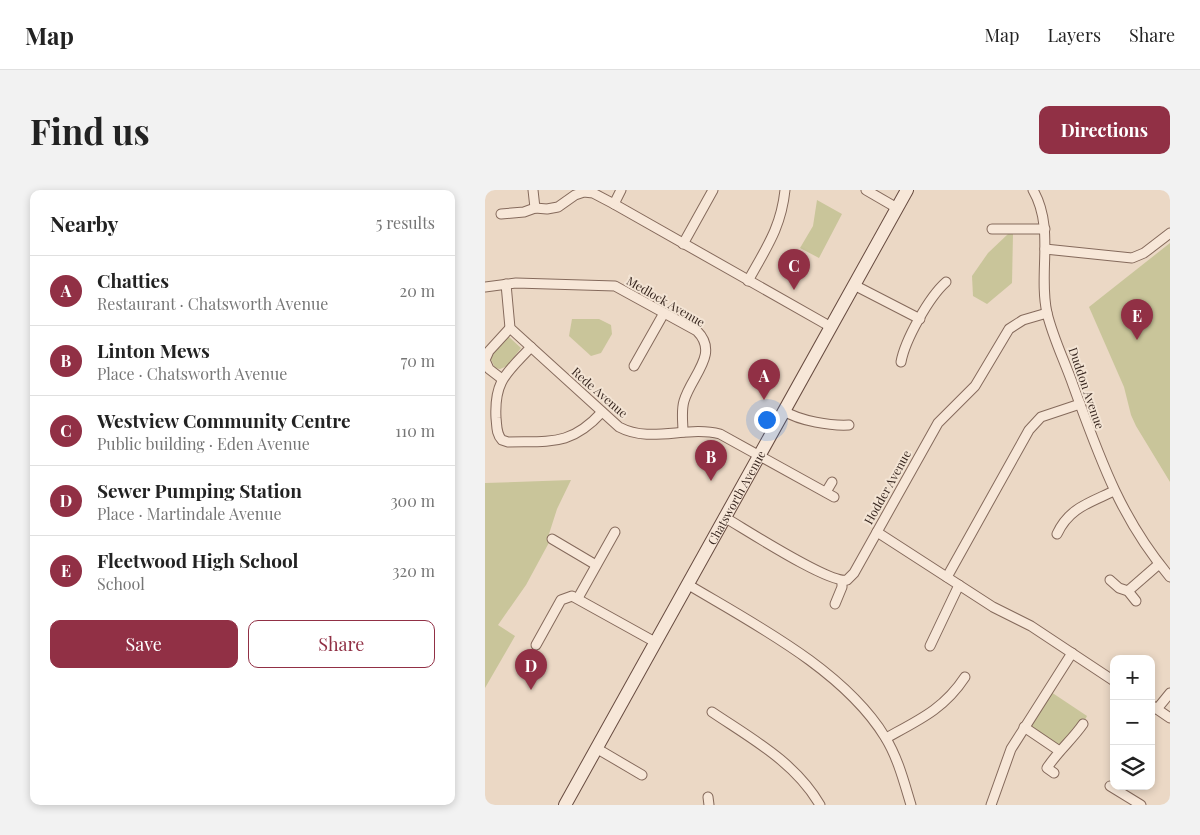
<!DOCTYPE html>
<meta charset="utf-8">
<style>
:root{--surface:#fff;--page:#f2f2f2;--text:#222;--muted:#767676;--line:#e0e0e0;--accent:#913045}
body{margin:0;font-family:"Playfair Display",serif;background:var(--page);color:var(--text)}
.controls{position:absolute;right:15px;bottom:15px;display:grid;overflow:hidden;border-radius:10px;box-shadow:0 2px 8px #0003}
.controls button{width:45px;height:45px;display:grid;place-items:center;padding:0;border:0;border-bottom:1px solid var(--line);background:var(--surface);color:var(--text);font:25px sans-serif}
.you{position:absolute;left:281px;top:229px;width:18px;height:18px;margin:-12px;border:4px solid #fff;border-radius:50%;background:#1a73e8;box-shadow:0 0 0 8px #1a73e833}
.badge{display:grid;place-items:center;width:32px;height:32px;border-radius:50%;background:var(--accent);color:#fff;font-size:16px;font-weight:700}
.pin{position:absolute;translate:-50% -41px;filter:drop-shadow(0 1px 2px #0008)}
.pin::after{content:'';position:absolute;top:26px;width:18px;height:15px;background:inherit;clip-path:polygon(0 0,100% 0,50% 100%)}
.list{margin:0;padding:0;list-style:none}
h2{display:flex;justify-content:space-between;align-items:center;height:65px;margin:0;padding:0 20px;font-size:21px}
h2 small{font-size:16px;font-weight:400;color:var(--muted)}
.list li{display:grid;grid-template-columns:32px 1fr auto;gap:15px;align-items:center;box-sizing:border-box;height:70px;padding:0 20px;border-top:1px solid var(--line)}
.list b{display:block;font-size:19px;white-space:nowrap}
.list p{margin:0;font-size:16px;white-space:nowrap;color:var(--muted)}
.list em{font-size:16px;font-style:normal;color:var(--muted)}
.actions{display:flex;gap:10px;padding:15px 20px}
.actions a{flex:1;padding:11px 0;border:1px solid var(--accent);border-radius:10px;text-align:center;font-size:18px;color:var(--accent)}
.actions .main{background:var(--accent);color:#fff}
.icon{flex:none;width:28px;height:28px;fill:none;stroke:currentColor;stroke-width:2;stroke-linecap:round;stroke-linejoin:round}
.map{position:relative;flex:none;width:685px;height:615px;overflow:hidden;border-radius:10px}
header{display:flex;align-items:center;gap:30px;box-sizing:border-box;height:70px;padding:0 25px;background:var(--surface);border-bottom:1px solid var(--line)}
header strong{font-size:24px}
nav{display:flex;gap:28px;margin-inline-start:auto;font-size:18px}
.intro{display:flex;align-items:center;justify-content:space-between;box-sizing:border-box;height:120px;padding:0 30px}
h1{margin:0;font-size:35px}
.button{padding:12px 22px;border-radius:10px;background:var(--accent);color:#fff;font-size:18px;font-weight:700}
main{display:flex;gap:30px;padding:0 30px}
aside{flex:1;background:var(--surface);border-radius:10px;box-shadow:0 2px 8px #0003}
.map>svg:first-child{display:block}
</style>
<header>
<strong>Map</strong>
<nav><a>Map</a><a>Layers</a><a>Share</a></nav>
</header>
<div class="intro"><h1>Find us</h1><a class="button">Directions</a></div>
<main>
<aside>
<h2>Nearby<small>5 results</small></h2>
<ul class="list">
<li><span class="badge">A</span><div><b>Chatties</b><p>Restaurant · Chatsworth Avenue</p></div><em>20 m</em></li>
<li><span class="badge">B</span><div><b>Linton Mews</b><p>Place · Chatsworth Avenue</p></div><em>70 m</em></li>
<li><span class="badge">C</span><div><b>Westview Community Centre</b><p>Public building · Eden Avenue</p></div><em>110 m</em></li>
<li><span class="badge">D</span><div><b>Sewer Pumping Station</b><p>Place · Martindale Avenue</p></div><em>300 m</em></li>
<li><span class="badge">E</span><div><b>Fleetwood High School</b><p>School</p></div><em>320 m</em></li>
</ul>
<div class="actions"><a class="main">Save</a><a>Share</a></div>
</aside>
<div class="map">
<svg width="685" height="615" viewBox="0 0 685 615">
<rect width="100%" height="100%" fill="#ebd8c5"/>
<!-- green -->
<g fill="#c9c59a">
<path d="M332,10L357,24L334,68L315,58L328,36Z"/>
<path d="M523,44H528L527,93L502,114L488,106L487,86L503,63Z"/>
<path d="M685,53V292L651,236L646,225L639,197L604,117Z"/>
<path d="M87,129H114L126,135L127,144L116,163L106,166L84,146Z"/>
<path d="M22,145L36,158L22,176L15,179L10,178L5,167Z"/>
<path d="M86,290L72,319L64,344L67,347L41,395L13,435L30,446L0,498V293Z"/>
<path d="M563,500L602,526L598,534L573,560L539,537Z"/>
</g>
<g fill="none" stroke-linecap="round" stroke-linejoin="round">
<!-- street casing -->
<g stroke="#856a5c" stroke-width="11">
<g id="street">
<path d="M48,0L50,18"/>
<path d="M136,0L129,14L346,137"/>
<path d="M381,0L412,18"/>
<path d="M548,0C570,38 553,83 562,123C568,148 580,172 588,195C614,266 635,328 685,387"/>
<path d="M16,24L39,22L50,18L62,19L73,17L90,5L99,2L108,3L129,14"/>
<path d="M507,39H560"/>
<path d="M198,54L228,0"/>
<path d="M560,59L647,68L659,63L685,43"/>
<path d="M263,91C281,58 296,38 300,0"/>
<path d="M21,94L25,138L134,237C166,254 202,235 235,244L349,307"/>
<path d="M369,95L435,129"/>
<path d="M0,97L31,93L130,96L212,141C235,164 206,186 199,211C196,221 198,232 198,242"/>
<path d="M46,157C22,183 9,190 11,228C12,236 11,244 17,250L23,252C66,251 86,256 117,222"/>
<path d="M416,172C420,150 444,107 461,92"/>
<path d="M149,176L179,123"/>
<path d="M17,189L4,179L0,170L4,161L25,138"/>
<path d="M299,221C315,231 346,236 364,235"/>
<path d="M341,302L347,292"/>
<path d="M239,327C260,339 344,394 362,390L369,383L453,233L490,196L524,139L538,130L562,123"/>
<path d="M392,342L508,417L546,436L629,491"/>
<path d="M572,344C584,318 604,313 629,301"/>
<path d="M67,349L111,375"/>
<path d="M462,387L544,240L556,227L595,214"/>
<path d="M625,390L634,398L643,401L651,411"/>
<path d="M202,394C269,434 359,480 400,547C413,568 419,592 426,615"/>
<path d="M643,401L674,374"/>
<path d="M93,408L130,342"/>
<path d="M350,414L357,397V391"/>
<path d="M51,455L76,410L87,406L170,452"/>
<path d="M445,456L474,395"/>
<path d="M666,515L685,528"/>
<path d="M672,519L685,503"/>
<path d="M227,522C267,549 310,572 335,615"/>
<path d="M539,537L573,560"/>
<path d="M401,548C434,530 459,519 480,487"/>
<path d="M111,558L157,585"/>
<path d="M569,583L562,578C573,561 587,550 598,534"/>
<path d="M625,596L656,615"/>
<path d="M223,607L224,615"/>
<path d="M506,615L526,559L587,463"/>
</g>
</g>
<!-- secondary casing -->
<g stroke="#674b40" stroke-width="14">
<g id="secondary">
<path id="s1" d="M80,615L422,0"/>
</g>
</g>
<!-- street -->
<use href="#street" stroke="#f7e7d8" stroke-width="9"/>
<!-- secondary -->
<use href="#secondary" stroke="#f7e7d8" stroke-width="12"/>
</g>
<g text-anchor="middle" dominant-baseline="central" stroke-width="4" stroke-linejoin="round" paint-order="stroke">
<!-- street labels -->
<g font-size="12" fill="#37261f" stroke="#f3e4d4">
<text transform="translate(181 111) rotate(30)">Medlock Avenue</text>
<text transform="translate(602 198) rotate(71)">Duddon Avenue</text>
<text transform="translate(115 202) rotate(41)">Rede Avenue</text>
<text transform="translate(402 297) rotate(-61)">Hodder Avenue</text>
<text stroke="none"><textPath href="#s1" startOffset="352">Chatsworth Avenue</textPath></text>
</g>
</g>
</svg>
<div class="controls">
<button>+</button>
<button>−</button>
<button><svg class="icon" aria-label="layers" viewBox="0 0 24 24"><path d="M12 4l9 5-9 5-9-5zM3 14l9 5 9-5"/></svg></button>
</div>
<div class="you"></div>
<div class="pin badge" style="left:279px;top:210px">A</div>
<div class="pin badge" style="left:226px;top:291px">B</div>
<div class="pin badge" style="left:309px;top:100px">C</div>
<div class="pin badge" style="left:46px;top:500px">D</div>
<div class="pin badge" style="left:652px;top:150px">E</div>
</div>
</main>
